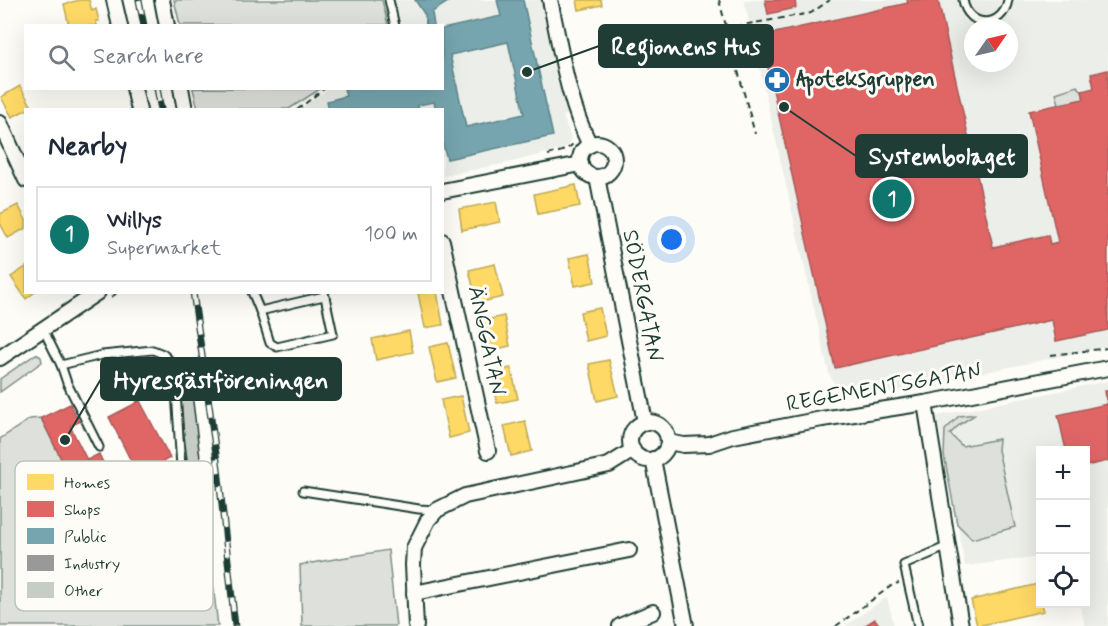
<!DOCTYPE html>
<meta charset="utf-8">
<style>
:root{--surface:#fff;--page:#f2f2f3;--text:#1f2937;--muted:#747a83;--line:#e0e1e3;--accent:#0f766e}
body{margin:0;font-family:Mynerve,sans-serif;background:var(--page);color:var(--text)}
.controls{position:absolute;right:18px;bottom:18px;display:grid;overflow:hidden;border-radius:0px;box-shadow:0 6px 24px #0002}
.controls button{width:54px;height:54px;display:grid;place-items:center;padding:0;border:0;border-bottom:2px solid var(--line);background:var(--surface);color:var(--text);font:30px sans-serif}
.compass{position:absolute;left:964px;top:18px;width:54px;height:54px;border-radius:50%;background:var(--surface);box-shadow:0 6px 24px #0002;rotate:56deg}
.you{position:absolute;left:672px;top:240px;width:21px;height:21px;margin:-15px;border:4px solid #fff;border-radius:50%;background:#1a73e8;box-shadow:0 0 0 9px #1a73e833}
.badge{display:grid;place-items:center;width:39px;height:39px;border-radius:50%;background:var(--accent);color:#fff;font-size:20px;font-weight:700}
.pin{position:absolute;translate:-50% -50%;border:3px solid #fff;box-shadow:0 2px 6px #0006}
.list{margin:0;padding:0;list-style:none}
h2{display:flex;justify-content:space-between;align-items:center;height:78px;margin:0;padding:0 24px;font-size:26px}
h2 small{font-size:20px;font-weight:400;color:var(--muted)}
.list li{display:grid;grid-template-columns:39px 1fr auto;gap:18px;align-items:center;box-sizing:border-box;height:96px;margin:0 12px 12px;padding:0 12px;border:2px solid var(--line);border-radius:0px}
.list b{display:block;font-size:22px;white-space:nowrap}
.list p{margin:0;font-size:20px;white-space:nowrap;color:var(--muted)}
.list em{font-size:20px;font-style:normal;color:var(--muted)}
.icon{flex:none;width:33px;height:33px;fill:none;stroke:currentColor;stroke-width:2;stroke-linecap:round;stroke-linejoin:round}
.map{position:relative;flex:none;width:1108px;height:626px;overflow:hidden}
.search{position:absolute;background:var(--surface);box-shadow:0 6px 24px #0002;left:24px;top:24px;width:420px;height:66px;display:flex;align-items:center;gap:15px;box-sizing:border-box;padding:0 21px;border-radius:0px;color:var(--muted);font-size:22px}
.panel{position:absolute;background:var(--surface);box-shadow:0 6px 24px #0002;left:24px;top:108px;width:420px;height:186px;border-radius:0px}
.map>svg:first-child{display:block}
</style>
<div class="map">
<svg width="1108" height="626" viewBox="0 0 1108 626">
<rect width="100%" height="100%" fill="#fdfcf7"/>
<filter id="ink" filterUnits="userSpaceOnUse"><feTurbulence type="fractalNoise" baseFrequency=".0167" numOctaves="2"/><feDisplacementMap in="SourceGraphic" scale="12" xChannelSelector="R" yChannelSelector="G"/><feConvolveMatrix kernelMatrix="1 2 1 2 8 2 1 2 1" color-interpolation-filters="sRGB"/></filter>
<g filter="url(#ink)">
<!-- built -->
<g fill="#eceee9" fill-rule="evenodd">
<path d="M391,0H547L574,113L563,116L571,138L568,146L555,151L516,161L443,176L442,110H299L328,89L442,88V26L396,25Z"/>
<path d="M744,0H1108V346L888,393L839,391L829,374ZM973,27H1009V63H973Z"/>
<path d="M1108,381V626H1085L1080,604H1086V450H1040V557L965,566L937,416Z"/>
<path d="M887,597L894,626H845Z"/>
</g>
<!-- green -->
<g fill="#dde0db" stroke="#7e8e88" stroke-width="1.5">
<path d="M174,0H382L388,25H180Z"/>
<path d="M1077,86L1082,91L1084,99L1059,104L1056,93Z"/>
<path d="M193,89V88L320,89L289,109H198Z"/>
<path d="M36,354L41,357L42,362L0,392V379Z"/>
<path d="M976,414L960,424L950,434L962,446L999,439L998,450L1015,527L972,539L957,524L944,455L945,430L959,416Z"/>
<path d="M41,418L80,497L107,484L123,515L202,495L218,626H0V439L30,419Z"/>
<path d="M388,550L396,626H302L300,565Z"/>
</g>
<!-- homes -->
<g fill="#ffd966" stroke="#bcaa57" stroke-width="1.5">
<path d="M80,0H89L92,11L96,9L99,21H96L97,26H69L64,4Z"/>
<path d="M577,0H601L602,5L579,10Z"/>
<path d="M20,86L32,107L12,117L1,97Z"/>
<path d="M576,185L580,206L538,214L534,194Z"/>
<path d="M496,202L500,222L462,230L459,209Z"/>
<path d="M18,205L26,220V228L8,238L0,223V214Z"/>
<path d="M589,254L595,282L575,286L569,258Z"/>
<path d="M495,264L503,297L477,303L469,270Z"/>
<path d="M26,267V292H35L26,299L11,277Z"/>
<path d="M437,292L443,325L425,328L418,293Z"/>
<path d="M600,308L606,336L586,341L580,312Z"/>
<path d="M504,316L510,346L488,351L482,321Z"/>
<path d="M409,331L413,352L376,360L372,339Z"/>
<path d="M448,343L456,378L437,382L429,347Z"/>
<path d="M609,360L618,396L597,401L589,364Z"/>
<path d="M511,368L518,399L497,403L491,372Z"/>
<path d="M461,396L469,433L449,438L441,400Z"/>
<path d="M525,421L532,451L511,456L504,426Z"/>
<path d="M1038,584L1040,604H1042L1044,611L977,626L971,600Z"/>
</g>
<!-- shops -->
<g fill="#e06666" stroke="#a65a57" stroke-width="1.5">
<path d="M765,0H795L796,8L768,14Z"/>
<path d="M907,0H938L993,247L1048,235L1050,244L1058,242L1029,111L1084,99L1082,91L1094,88L1091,74L1108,70V330L1056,341L1052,320L835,368L761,36L908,3Z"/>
<path d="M160,357L173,384L137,402L124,375Z"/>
<path d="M1105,391H1108V461L1086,466V450H1066L1058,415L1107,404Z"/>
<path d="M140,401L170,458L138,475L109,417Z"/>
<path d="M70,404L79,422L70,426L87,460L99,454L112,482L80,497L41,418Z"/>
<path d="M875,619L880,626H864Z"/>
</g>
<!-- public -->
<g fill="#76a5af" stroke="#5c868a" stroke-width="1.5" fill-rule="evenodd">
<path d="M415,0H451L432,12L434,26H426L425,15Z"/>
<path d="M497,0H523L553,136L447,159L442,141V110H436L434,102L418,105L419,110H329L327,101L346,96L344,89L346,88H442V29L501,16ZM508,42L524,114L466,127L450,55Z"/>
</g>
<!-- building -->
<path fill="#c6cdc7" stroke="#1f3d34" stroke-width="1.5" d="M188,362L203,482L190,484L175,363Z"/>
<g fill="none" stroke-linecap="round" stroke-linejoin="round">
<!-- service casing -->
<g stroke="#1f3d34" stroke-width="11">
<g id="service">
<path d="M389,0L395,26"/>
<path d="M963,0C968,29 1003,29 1008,0"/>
<path d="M252,292L260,311"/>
<path d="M324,292L333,334L277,347L270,343L260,311L324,296"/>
<path d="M43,329L61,365L102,355L153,350L163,354L169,360L175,377L181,467L117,491"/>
<path d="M61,365L67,383L99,447"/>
<path d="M303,491L419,509L435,510"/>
<path d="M918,626L904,565L948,546"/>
</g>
</g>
<!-- minor casing -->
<g stroke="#1f3d34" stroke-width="18">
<g id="minor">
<path d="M114,0L120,26"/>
<path d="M162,0L167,26"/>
<path d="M550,0C561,49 567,100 590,145"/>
<path d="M134,88L139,110"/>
<path d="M181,88L185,110"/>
<path d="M0,123L26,180"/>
<circle cx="597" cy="160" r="17"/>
<path d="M597,177L645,422"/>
<path d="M442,191L581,164"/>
<path d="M442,241L488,451"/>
<path d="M0,358L98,292"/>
<path d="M925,403L961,626"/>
<circle cx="649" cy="441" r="19"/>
<path d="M668,442L684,445L709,444L733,436L822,419L925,403L1108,368"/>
<path d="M653,459L686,626"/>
<path d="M414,593L629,550"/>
<path d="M416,626L413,565L414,548L428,520L437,510L465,496L609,465L633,450"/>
<path d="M620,626L653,612"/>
</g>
</g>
<!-- path -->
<g stroke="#1f3d34" stroke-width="2" stroke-dasharray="6 4.5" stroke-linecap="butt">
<path d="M719,0L755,134"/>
<path d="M726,28L811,13L830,0"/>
<path d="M297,110L325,88"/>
<path d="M548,155C557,152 569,151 574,142"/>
<path d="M111,297L119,292"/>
<path d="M1051,355L1108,348"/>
<path d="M836,626L894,584L899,583"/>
</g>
<!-- service -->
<use href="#service" stroke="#fdfcf7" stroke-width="7"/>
<!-- minor -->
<use href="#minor" stroke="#fdfcf7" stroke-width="14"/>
<!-- rail casing -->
<g stroke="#1f3d34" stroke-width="7">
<g id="rail">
<path d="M139,0L144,26"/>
<path d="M157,88L161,110"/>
<path d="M193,292L218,468L235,626"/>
</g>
</g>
<!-- rail -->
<use href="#rail" stroke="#fdfcf7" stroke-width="4.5" stroke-dasharray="14" stroke-linecap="butt"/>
</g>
</g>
<!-- icons -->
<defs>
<g id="pharmacy-disc" transform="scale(1.35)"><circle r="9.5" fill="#1f6fb2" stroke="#fdfcf7"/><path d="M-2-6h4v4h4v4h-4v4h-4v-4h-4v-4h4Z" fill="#fff"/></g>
</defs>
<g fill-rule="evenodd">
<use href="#pharmacy-disc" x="777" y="80"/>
</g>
<g text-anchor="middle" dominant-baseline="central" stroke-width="6" stroke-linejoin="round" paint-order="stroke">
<!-- poi labels -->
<g font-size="22" font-weight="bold" fill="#1f3d34" stroke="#fdfcf7" text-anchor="start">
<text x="796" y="80">Apoteksgruppen</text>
</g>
<!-- street labels -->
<g font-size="22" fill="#1f3d34" stroke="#fdfcf7">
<text transform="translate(642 296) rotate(79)">SÖDERGATAN</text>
<text transform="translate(486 341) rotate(78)">ÄNGGATAN</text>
<text transform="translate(884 388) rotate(-10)">REGEMENTSGATAN</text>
</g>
</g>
<!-- legend -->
<rect x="15" y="461" width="198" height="150" rx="9" fill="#fdfcf7" stroke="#bac3bc" stroke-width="1.5"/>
<rect x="27" y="474" width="27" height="16" fill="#ffd966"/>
<rect x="27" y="501" width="27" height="16" fill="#e06666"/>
<rect x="27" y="528" width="27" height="16" fill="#76a5af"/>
<rect x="27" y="555" width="27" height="16" fill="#999"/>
<rect x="27" y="582" width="27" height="16" fill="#c6cdc7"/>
<g font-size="16" fill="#1f3d34">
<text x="64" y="488">Homes</text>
<text x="64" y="515">Shops</text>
<text x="64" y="542">Public</text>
<text x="64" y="569">Industry</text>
<text x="64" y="596">Other</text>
</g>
<!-- callouts -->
<path fill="none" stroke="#1f3d34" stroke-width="2" d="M527 72L599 46M784 107L856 156M65 440L101 379"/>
<g fill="#1f3d34" stroke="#fdfcf7" stroke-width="2">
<circle cx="527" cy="72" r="6"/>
<circle cx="784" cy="107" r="6"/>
<circle cx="65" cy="440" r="6"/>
</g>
<g fill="#1f3d34" stroke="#1f3d34" stroke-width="2">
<rect x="599" y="25" width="174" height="42" rx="6"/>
<rect x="856" y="135" width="171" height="42" rx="6"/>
<rect x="101" y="358" width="240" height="42" rx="6"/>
</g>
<g font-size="24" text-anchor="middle" font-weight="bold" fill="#fff">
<text x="686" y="54">Regionens Hus</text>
<text x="942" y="164">Systembolaget</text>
<text x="221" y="388">Hyresgästföreningen</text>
</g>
</svg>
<div class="controls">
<button>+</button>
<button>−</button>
<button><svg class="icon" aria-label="locate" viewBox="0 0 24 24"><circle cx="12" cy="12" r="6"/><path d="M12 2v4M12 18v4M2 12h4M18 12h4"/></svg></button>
</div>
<svg class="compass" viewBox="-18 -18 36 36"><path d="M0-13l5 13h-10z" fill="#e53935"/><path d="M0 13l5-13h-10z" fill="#747a83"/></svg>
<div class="you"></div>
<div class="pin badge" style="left:892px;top:199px">1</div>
<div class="search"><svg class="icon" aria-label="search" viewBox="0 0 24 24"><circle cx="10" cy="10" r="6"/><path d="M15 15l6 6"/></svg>Search here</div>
<section class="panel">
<h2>Nearby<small></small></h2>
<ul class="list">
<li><span class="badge">1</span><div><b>Willys</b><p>Supermarket</p></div><em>100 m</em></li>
</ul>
</section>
</div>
